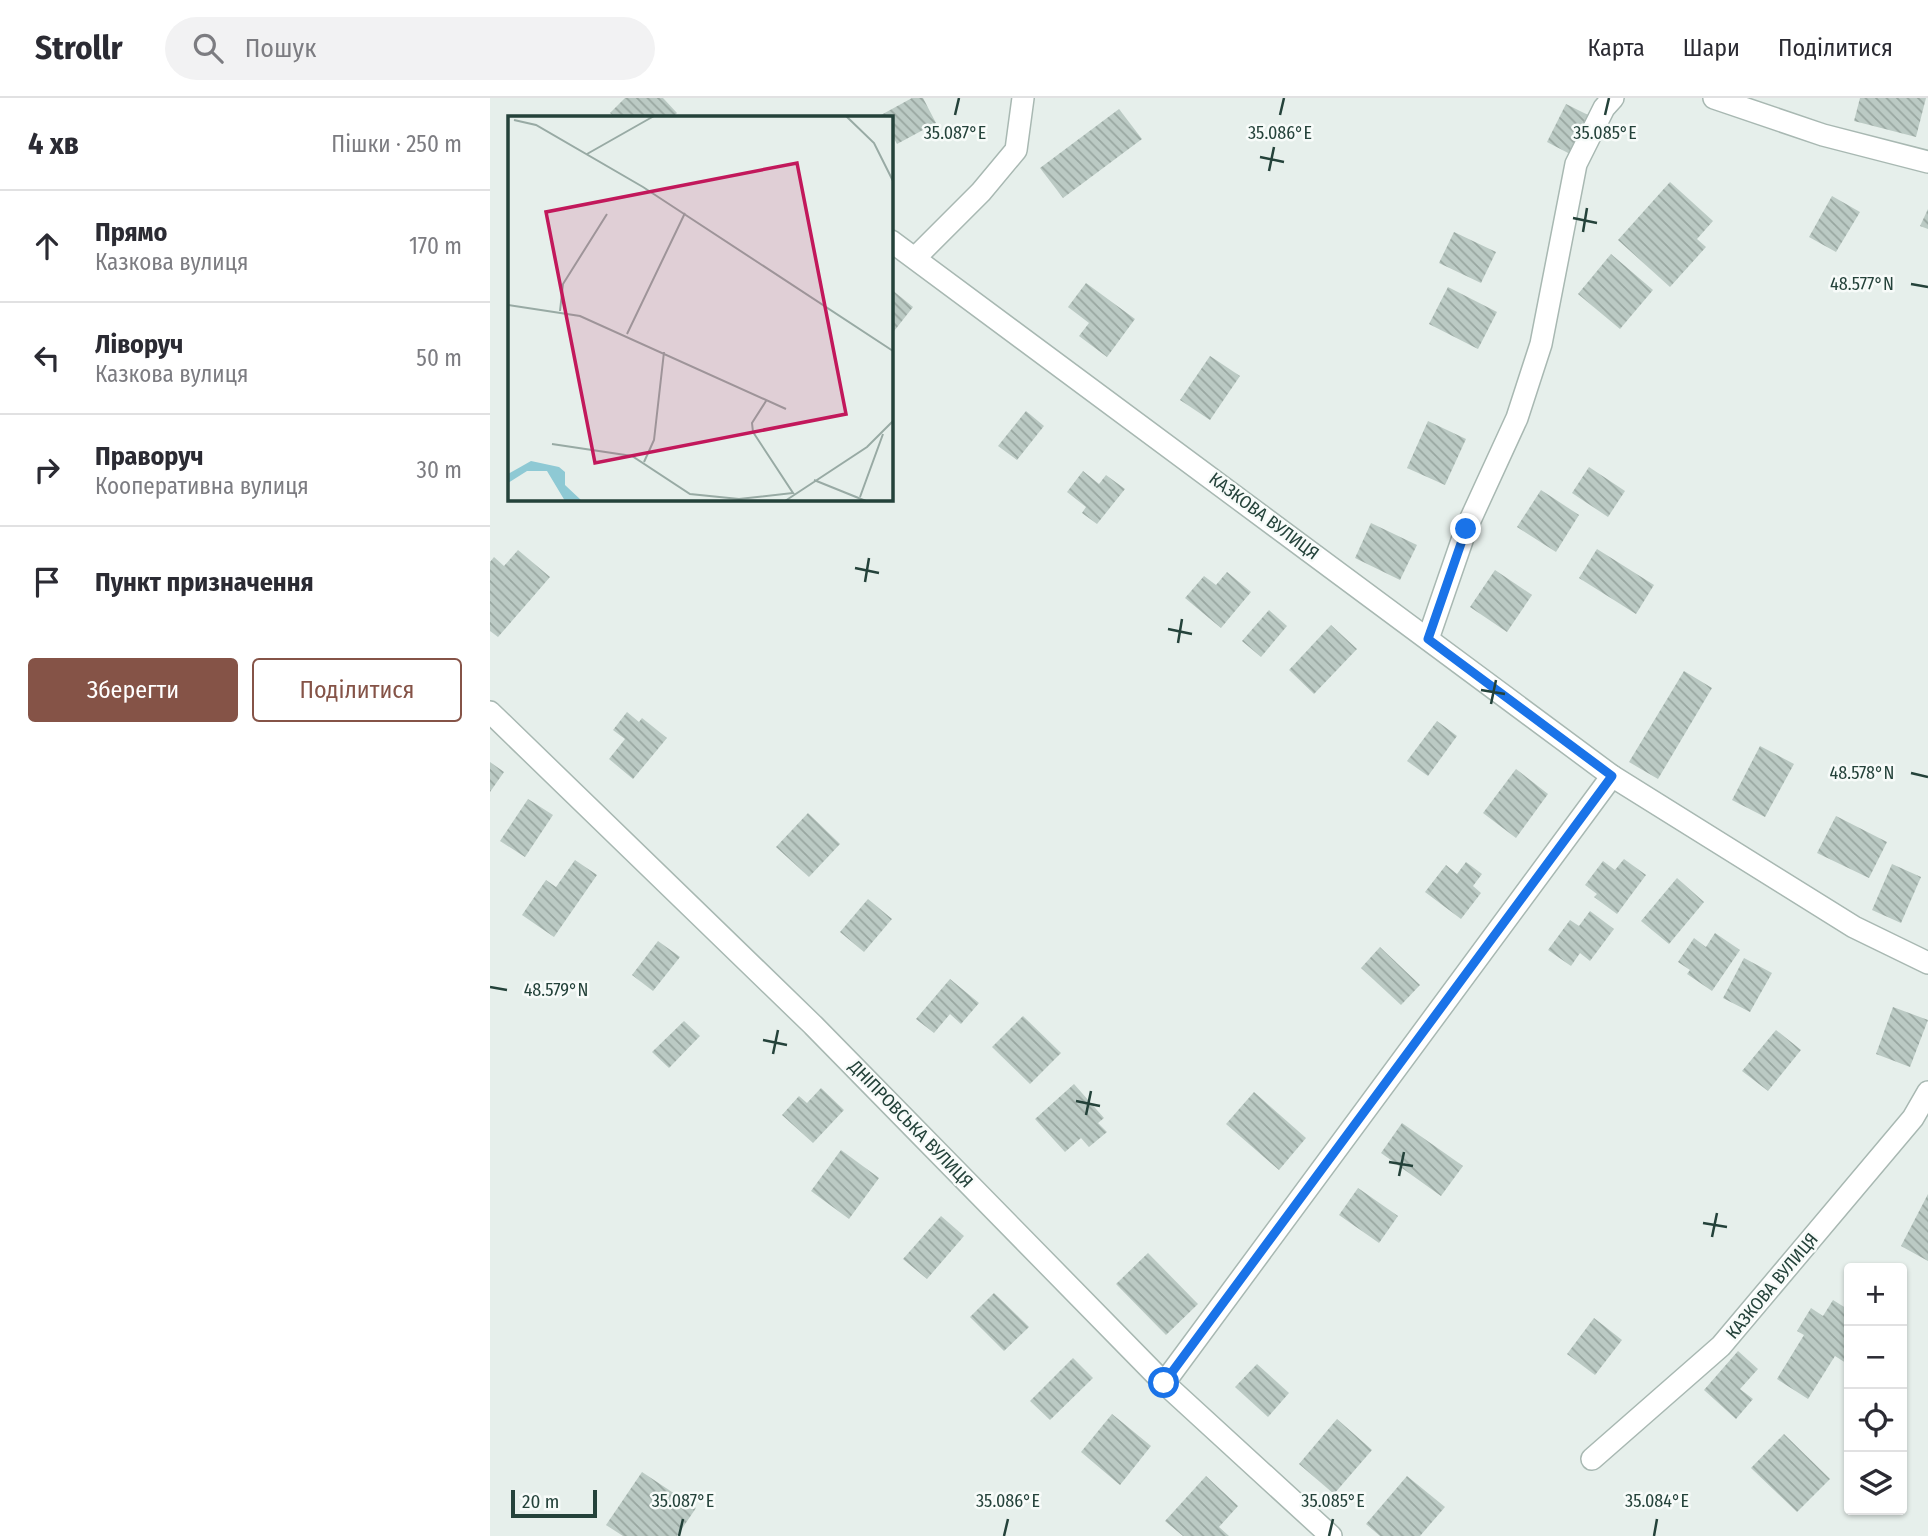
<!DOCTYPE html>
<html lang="uk">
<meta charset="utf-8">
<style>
:root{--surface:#fff;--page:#f2f2f3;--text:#2b2b33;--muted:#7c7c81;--line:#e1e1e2;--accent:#855347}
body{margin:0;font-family:"Fira Sans Condensed",sans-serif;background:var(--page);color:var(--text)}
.controls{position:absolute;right:21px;bottom:21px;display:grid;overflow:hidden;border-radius:7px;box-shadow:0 2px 5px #0004}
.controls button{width:63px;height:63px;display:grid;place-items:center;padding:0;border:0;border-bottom:2px solid var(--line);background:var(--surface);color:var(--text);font:35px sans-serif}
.scale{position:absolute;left:21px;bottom:18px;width:86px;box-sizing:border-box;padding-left:7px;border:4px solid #24423a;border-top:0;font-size:19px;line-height:24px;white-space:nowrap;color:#24423a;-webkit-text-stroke:5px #f7fbf9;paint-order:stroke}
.stop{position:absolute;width:21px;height:21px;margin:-16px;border:5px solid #1a73e8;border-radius:50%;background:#fff}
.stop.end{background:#1a73e8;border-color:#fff;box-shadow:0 2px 7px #0008}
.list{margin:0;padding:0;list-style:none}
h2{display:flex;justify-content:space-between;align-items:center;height:91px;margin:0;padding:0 28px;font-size:30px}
h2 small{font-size:23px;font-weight:400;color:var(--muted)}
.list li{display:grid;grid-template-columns:46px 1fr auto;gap:21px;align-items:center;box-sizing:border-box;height:112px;padding:0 28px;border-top:2px solid var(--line)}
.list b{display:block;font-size:26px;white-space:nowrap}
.list p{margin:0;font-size:23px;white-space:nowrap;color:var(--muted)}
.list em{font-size:23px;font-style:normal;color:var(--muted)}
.actions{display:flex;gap:14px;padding:21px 28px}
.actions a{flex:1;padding:16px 0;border:2px solid var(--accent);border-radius:7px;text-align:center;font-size:24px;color:var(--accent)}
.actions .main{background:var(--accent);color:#fff}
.icon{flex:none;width:38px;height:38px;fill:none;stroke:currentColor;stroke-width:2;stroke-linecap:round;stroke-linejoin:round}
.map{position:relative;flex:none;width:1438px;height:1438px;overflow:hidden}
header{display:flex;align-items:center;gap:42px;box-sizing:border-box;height:98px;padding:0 35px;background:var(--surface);border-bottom:2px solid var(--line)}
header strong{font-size:33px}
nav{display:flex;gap:38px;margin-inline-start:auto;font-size:24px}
.search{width:490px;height:63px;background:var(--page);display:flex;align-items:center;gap:18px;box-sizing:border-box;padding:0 24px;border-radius:38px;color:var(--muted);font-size:26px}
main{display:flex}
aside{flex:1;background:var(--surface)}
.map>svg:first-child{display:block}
</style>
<header>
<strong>Strollr</strong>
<div class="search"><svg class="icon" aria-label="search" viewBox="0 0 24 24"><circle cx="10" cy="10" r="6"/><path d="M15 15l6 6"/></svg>Пошук</div>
<nav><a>Карта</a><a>Шари</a><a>Поділитися</a></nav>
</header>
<main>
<aside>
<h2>4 хв<small>Пішки · 250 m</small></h2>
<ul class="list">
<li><svg class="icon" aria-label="ahead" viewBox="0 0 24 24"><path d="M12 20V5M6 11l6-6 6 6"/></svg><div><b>Прямо</b><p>Казкова вулиця</p></div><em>170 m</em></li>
<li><svg class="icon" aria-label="left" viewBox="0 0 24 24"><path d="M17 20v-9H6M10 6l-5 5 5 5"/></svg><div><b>Ліворуч</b><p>Казкова вулиця</p></div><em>50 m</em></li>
<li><svg class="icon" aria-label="right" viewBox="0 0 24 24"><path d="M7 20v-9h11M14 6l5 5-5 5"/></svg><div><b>Праворуч</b><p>Кооперативна вулиця</p></div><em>30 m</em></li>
<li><svg class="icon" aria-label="arrive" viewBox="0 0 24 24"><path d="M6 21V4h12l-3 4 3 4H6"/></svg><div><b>Пункт призначення</b></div></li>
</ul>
<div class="actions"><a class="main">Зберегти</a><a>Поділитися</a></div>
</aside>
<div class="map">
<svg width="1438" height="1438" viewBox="0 0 1438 1438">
<defs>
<pattern id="building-back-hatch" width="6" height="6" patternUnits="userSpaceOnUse" patternTransform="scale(1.75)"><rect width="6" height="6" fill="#bbcac4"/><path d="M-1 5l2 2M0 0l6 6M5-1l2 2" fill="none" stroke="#98a6a0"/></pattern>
</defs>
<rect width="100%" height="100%" fill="#e6efeb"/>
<!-- building -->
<g fill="url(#building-back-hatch)">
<path d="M135,0H173L187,15L183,19H125L120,15Z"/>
<path d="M422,0H433L446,25L407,46L401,35V19L391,17Z"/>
<path d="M1370,0H1436L1426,39L1364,23Z"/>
<path d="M1076,6L1100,18L1080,56L1057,44Z"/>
<path d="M629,11L652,41L573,100L550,70Z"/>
<path d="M1180,84L1223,123L1207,141L1216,149L1180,189L1128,142Z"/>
<path d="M1342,98L1370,114L1346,154L1319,139Z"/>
<path d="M1438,111V131L1430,128Z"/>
<path d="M964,134L1006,154L991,185L949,165Z"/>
<path d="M1121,156L1163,192L1130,231L1088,196Z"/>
<path d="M596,185L645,221L617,259L589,238L599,225L578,209Z"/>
<path d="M958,189L1007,214L988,251L939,226Z"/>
<path d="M401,191L423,209L401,237Z"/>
<path d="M720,258L750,278L720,322L690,302Z"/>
<path d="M536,313L554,328L527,362L508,348Z"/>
<path d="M938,323L976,341L955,387L917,370Z"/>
<path d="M1099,369L1135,393L1118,419L1082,395Z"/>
<path d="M593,373L609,386L616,377L635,391L607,426L592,415L596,409L577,394Z"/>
<path d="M1051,392L1089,417L1066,454L1027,429Z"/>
<path d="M881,425L927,447L910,482L865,460Z"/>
<path d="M1107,451L1164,487L1146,516L1089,480Z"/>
<path d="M28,452L60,479L8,539L0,533V464L4,459L14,468Z"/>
<path d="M1005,472L1042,497L1017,534L980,509Z"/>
<path d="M737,474L761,494L731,530L695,500L714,478L726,487Z"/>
<path d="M779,512L797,528L771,559L752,543Z"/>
<path d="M841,527L867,551L824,596L799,572Z"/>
<path d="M1194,573L1222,590L1168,681L1139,664Z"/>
<path d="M137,614L149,624L152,620L177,640L143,681L119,661L135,641L123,632Z"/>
<path d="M947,623L967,638L938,678L917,663Z"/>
<path d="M1270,648L1304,666L1275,719L1242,702Z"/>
<path d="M0,664L14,674L0,694Z"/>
<path d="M1026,671L1058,696L1026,740L993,715Z"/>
<path d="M38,701L63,717L35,759L10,743Z"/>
<path d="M318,715L350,746L319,779L286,749Z"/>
<path d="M1346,718L1397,744L1379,780L1327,755Z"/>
<path d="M1134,761L1156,777L1127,816L1104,799L1107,796L1095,787L1113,763L1125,772Z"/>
<path d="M85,762L107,777L64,839L32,817L56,782L66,789Z"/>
<path d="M976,764L992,776L983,788L991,795L971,821L935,794L956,767L967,776Z"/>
<path d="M1402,766L1431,779L1411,825L1382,812Z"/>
<path d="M1187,780L1214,804L1179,846L1151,823Z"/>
<path d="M378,801L402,821L374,854L350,834Z"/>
<path d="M1100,813L1124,831L1100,863L1090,855L1081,868L1058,852L1080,822L1089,828Z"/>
<path d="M1225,835L1250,852L1222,893L1197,876L1200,872L1188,864L1204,840L1216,849Z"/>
<path d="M168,843L190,859L163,893L142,877Z"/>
<path d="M890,849L930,887L911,907L871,870Z"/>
<path d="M1254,860L1282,875L1260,914L1233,900Z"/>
<path d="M460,881L489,905L471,926L460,916L444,935L426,921Z"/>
<path d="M1403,909L1438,922L1420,969L1386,956Z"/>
<path d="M533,918L571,955L540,986L502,949Z"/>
<path d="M194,923L210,938L179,970L162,954Z"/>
<path d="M1286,932L1311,952L1278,993L1252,973Z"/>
<path d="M584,986L614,1020L608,1025L617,1034L599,1049L591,1040L575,1054L545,1021Z"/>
<path d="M331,990L354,1012L323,1045L292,1017L309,998L317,1005Z"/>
<path d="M764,994L816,1040L789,1072L736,1026Z"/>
<path d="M912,1025L973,1068L951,1098L891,1055Z"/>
<path d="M351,1052L389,1080L359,1121L321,1093Z"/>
<path d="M868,1090L908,1118L889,1145L849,1117Z"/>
<path d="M1438,1096V1163L1411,1148Z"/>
<path d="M451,1118L474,1138L437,1181L413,1161Z"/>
<path d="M658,1155L708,1206L676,1237L626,1186Z"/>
<path d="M504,1195L539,1229L514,1253L480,1219Z"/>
<path d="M1343,1202L1359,1212V1267L1345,1258L1318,1301L1287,1281L1314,1237L1307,1233L1321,1210L1333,1218Z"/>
<path d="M1104,1220L1132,1242L1105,1277L1077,1256Z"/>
<path d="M1248,1253L1268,1271L1250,1291L1263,1301L1246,1321L1214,1292Z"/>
<path d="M583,1260L603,1280L560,1322L540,1303Z"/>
<path d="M767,1266L799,1295L778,1319L745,1289Z"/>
<path d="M622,1316L661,1348L630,1387L591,1354Z"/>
<path d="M847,1321L882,1352L844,1396L809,1366Z"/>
<path d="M1294,1336L1340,1381L1307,1414L1261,1370Z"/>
<path d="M152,1374L206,1410L187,1438H133L116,1427Z"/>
<path d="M716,1378L748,1408L729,1429L739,1438H693L675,1423Z"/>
<path d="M917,1378L955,1409L930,1438H890L876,1426Z"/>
</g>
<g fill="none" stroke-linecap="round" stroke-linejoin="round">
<!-- street casing -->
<g stroke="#a8b8b2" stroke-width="24">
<g id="street">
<path d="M1224,0L1333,37L1438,64"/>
<path d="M401,143L1122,678L1364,829L1438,865"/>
<path d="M426,159L491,94L526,52L533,0"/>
<path d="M938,541L976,431L1027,320L1051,246L1086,66L1114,10L1123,0"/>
<path d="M0,614L323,927L674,1285L841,1438"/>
<path d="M674,1285L1122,678"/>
<path d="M1102,1361L1231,1248L1423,1020L1438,994"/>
</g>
</g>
<!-- street -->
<use href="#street" stroke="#fff" stroke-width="21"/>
</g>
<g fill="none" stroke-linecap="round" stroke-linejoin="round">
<!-- route -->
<path stroke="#1a73e8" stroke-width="9" d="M674,1285L1122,678L938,541L976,431"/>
</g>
<!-- ticks -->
<path fill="none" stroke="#24423a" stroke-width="2.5" d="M465,17L469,0M790,17L794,0M1115,17L1119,0M770,59L794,64M779,73L784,49M1083,120L1107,125M1093,134L1097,110M1421,186L1438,189M365,470L389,475M375,484L379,460M678,531L702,536M688,545L692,521M991,592L1015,596M1001,606L1006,582M1421,675L1438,679M0,889L17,892M273,942L297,947M283,956L288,932M586,1003L610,1008M596,1017L601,993M899,1064L923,1068M909,1078L914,1054M1213,1125L1237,1129M1222,1139L1227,1115M189,1438L193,1421M514,1438L518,1421M839,1438L843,1421M1164,1438L1167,1421"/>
<g text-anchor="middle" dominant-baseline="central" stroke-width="5" stroke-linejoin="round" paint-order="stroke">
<!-- street labels -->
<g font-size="18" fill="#24423a" stroke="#f7fbf9">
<text transform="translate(774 418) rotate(37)">КАЗКОВА ВУЛИЦЯ</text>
<text transform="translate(421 1026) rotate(46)">ДНІПРОВСЬКА ВУЛИЦЯ</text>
<text transform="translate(1282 1188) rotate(-50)">КАЗКОВА ВУЛИЦЯ</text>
</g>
</g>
<!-- overview -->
<g transform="translate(18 18)">
<rect width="385" height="385" fill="#e6efeb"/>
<path d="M23,345L51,351L57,356V369L74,385H57L39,355H19L0,367V358Z" fill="#8ec9d4"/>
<path fill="none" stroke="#98aaa4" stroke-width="2" d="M338,0L366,27L385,65M6,4L28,9L135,71L385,235M79,38L146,0M0,189L72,200L278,293M52,195L55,168L99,98M119,218L177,97M44,328L124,340L182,378L231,383L285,377L245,316L244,307L258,285M136,346L146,324L156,236M306,364L358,385M352,381L375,318M277,385L359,331L385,305"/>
<path fill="#c2185b" fill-opacity="0.15" stroke="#c2185b" stroke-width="3.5" d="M289,47L338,298L87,347L38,96Z"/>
<rect width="385" height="385" fill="none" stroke="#24423a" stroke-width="3.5"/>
</g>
<g font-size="18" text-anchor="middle" fill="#24423a" stroke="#f7fbf9" stroke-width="5" stroke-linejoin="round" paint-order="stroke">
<text x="465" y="41">35.087°E</text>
<text x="790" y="41">35.086°E</text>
<text x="1115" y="41">35.085°E</text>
<text x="1372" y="192">48.577°N</text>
<text x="1372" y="681">48.578°N</text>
<text x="66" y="898">48.579°N</text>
<text x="193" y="1409">35.087°E</text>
<text x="518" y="1409">35.086°E</text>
<text x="843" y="1409">35.085°E</text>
<text x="1167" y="1409">35.084°E</text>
</g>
</svg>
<div class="controls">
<button>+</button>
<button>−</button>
<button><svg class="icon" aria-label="locate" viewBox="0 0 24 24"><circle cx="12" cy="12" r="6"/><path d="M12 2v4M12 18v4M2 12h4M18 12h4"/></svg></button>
<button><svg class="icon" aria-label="layers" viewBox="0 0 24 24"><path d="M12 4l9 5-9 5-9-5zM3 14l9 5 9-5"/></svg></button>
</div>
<div class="scale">20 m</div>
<div class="stop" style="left:674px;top:1285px"></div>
<div class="stop end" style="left:976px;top:431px"></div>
</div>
</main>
